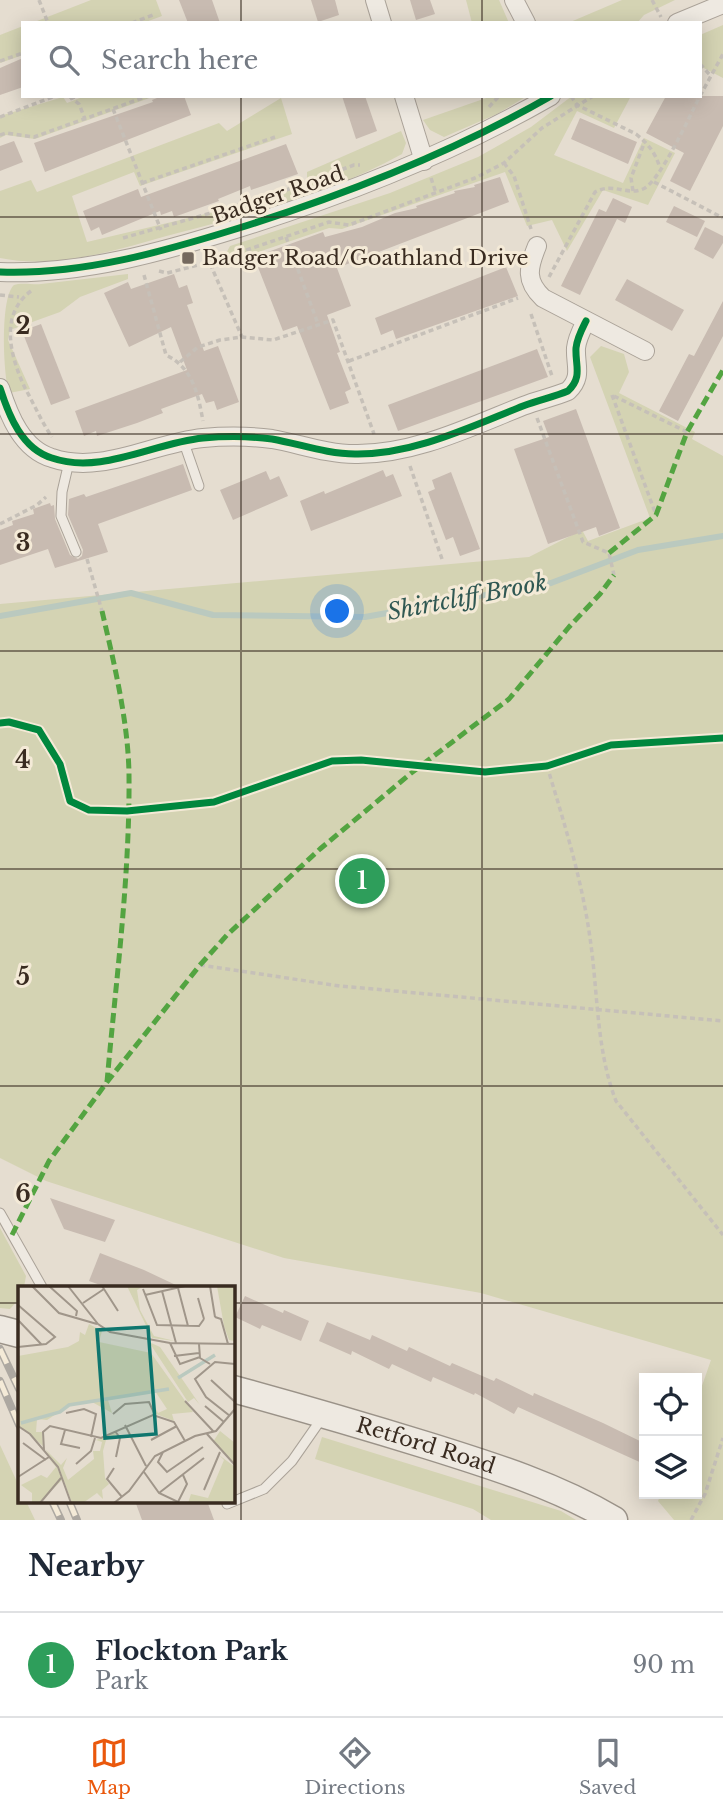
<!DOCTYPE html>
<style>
:root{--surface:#fff;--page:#f2f2f3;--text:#1f2937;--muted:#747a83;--line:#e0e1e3;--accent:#ea580c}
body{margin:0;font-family:"Libre Baskerville",serif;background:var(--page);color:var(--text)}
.controls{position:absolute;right:21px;bottom:21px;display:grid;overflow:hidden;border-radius:0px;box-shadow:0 4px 18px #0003}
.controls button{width:63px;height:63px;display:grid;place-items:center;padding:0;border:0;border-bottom:2px solid var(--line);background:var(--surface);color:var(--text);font:35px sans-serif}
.you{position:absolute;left:338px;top:612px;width:24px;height:24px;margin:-18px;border:5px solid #fff;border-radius:50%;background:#1a73e8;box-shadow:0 0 0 10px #1a73e833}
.badge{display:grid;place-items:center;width:46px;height:46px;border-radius:50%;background:var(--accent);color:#fff;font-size:23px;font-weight:700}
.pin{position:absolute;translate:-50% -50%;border:4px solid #fff;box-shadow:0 2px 7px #0006}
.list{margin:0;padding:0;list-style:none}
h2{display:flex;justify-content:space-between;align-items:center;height:91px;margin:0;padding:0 28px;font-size:30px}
h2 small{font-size:23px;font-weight:400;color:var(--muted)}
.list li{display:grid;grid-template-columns:46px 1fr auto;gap:21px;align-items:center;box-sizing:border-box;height:105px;padding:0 28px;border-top:2px solid var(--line)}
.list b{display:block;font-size:26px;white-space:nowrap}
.list p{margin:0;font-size:23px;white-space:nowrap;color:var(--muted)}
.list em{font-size:23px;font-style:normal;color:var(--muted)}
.icon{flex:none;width:38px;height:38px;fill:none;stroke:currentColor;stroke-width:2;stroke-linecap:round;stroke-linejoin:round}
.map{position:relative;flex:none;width:723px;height:1520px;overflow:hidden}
.search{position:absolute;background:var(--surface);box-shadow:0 4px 18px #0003;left:21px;right:21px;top:21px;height:77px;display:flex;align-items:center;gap:18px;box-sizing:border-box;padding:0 24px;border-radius:0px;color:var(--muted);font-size:26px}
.sheet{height:196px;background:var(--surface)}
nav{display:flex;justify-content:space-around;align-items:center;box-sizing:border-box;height:98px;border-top:2px solid var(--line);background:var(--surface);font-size:19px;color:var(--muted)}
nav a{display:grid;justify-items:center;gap:4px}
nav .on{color:var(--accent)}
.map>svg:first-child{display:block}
</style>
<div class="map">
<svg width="723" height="1520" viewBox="0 0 723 1520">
<rect width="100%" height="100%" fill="#e5ddd0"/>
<!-- green -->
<g fill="#d4d3b3">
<path d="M91,0H156L162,16L143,23H32Z"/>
<path d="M466,0H499L509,23H472Z"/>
<path d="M622,0H675L644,15L637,23H568Z"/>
<path d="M723,25V78L700,66V35Z"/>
<path d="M23,26V55L0,63V35Z"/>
<path d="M85,96H155L35,139L6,135L0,138V116L63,97L67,103Z"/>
<path d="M492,96H527L497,114L444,137L430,130L423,120Z"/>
<path d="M572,96H631L614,128L577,111L554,155L623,183L644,138L675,153L648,205L603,190L567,251L552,220L527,226L505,172L342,229L329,228L220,265L230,246L390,193L478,157L531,127Z"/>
<path d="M281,98L292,134L140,186L134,172L72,196L87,242L214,212L307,181V172L401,131L406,143L402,154C332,193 251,214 174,234C119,249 58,270 0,258V191L31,180L37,192L219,123L227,131Z"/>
<path d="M128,274V279L80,297L60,312L10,330L8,340L30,389L9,393C3,372 0,297 14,285C21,282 33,285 41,284C70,281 99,277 128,274Z"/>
<path d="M601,346L624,354L629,372L619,393L695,432L692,439L723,456V1520H674L658,1501L661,1494H697V1400L711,1360L481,1293L284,1258L46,1181L0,1158V604L529,557L582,530L588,541L650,518L590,357Z"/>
<path d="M0,1228L26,1276L24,1287H19V1299L10,1309L0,1308Z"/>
<path d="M322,1437L561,1511L576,1520H491L473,1509L315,1459Z"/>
<path d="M0,1445L19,1486V1501H26L35,1520H0Z"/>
</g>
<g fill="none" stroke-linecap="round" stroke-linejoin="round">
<!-- stream -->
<path stroke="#bac9bf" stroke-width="6" d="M0,616L131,593L213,615L365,617L551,583L638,550L723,536"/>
</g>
<!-- building -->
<g fill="#c8bbb1">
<path d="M179,0H212L220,23H188Z"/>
<path d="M311,0H335L339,15L318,22Z"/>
<path d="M410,0H430L435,14L416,20Z"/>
<path d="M23,58V87L0,95V68Z"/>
<path d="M162,96H184L191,115L45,172L34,143L153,102L152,100Z"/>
<path d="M342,96H365L377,131L356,139Z"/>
<path d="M666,96H723V126L690,191L670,181L684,153L646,133Z"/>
<path d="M580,118L637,142L628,164L571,139Z"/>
<path d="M14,141L23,162L0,171V146Z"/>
<path d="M286,144L298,174L251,190L250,186L218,199L219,201L174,217L172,211L161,215L160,211L102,235L99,227L91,231L83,211L138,189L141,197Z"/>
<path d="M500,177L509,202L337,268L351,306L327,315L340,352L337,353L351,389L345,392L349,403L330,410L297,326L283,331L254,257L323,232L325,237L362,227L395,213L417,208L416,206L455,193L454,191L475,187L474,185Z"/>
<path d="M613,198L632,207L625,223L617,219L580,295L561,286L599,209L606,212Z"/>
<path d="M674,206L705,221L697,237L666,222Z"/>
<path d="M705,227L723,236V243L713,259L694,249Z"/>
<path d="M506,267L518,296L396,339L393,330L381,335L375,318Z"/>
<path d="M174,274L179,288L187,285L193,303L187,305L204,351L218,346L239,402L217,410L214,401L206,403L202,394L161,409L163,413L137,423L97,436L96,431L84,436L75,411L187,370L171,327L129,347L104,293L128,282L131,289Z"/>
<path d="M627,279L684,310L672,331L615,300Z"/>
<path d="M723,301V336L678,421L659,411L689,354L694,356Z"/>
<path d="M41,324L70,398L51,405L22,331Z"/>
<path d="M537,349L548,377L398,431L388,405Z"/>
<path d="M576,409L620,528L599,536L596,527L548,544L514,449L549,437L543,421Z"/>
<path d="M183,464L192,490L98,524L108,552L55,568L48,549L0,565V530L13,525L12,521L34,514L33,509L50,503L51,506L54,505L55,519L70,555L78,559L82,556L83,550L68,515L69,499L84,494L86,497Z"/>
<path d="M383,470L386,477L393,474L402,496L311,531L300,501L324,491L325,494Z"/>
<path d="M266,471L270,480L279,476L288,496L233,520L220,490Z"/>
<path d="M451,472L480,549L460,556L453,537L446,540L428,492L435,489L432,480Z"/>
<path d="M50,1198L115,1220L105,1242L64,1229Z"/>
<path d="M100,1253L144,1270L180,1287H106L89,1281Z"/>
<path d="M245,1296L283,1313L284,1310L309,1321L301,1341L262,1325L260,1329L235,1317Z"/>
<path d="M327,1322L370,1340L372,1335L407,1351L409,1347L450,1366L452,1363L494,1381L496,1378L533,1396L534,1393L603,1423L644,1443V1464L518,1407L514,1414L475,1393L474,1395L433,1377L431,1382L392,1364L389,1369L352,1351L351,1355L319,1341Z"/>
<path d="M135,1501H207L214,1520H142Z"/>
</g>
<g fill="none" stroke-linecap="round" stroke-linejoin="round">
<!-- service casing -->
<g stroke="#aaa298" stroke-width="11">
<g id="service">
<path d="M183,440L199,486"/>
<path d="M69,462L62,492L61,516L76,552"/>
<path d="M0,1213L42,1287"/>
<path d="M227,1504L264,1489L292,1461L322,1418"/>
</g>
</g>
<!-- minor casing -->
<g stroke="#aaa298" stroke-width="20">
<g id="minor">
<path d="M375,0L382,23"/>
<path d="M514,0L526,23"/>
<path d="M677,23L723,4"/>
<path d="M404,96L424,161"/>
<path d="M537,246C528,268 525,281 543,298L645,351"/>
<path d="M0,272C81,275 162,252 239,228C347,194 452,153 551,96"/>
<path d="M0,388C9,416 22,449 52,458C101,475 153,443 203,438C225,436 249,436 272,439C300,444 327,454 355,454C413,455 470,427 523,406C538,400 554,397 568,391C583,377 575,365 576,348C577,338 582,329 586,321"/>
</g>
</g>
<!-- secondary casing -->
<g stroke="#9a9288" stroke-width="29">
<g id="secondary">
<path d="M0,1329L19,1334"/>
<path id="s1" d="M233,1389C299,1407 364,1426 429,1446C493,1466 557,1486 614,1520"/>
</g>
</g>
<!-- path -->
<g stroke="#c6c0b8" stroke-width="3.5" stroke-dasharray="5 3.5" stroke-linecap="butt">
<path d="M39,0L48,23"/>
<path d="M652,0L661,17"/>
<path d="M132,23L153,15"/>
<path d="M0,61L23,53"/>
<path d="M700,64L711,76"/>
<path d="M69,96L79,104L85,119"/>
<path d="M571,96L577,105L636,134C649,145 655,152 660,168"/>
<path d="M700,96L723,54"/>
<path d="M70,99L77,96"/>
<path d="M489,107L499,96"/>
<path d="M113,109L161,230"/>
<path d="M0,117L55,96"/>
<path d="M0,135L6,133L34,137L148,96"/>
<path d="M504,163L514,176L531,229"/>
<path d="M431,178L436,193"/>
<path d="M654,182L723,218"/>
<path d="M142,183L275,137"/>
<path d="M633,191L631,178L645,141"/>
<path d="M278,193L354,165H360"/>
<path d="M286,237L318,324"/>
<path d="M123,238L264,198"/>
<path d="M214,261L329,222L349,225L475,178L504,163L542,128L593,96"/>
<path d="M159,271L167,273L214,261L212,268L242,337"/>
<path d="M144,275L166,355C193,368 198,394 203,421"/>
<path d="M549,277L595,192C614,182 626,196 643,189C660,182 690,115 700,96"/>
<path d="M31,291C0,314 9,354 25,388C34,404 41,421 52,437"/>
<path d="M0,295L19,297"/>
<path d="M531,314L552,376"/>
<path d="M349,361L518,298"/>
<path d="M180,362L198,347L220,340L242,337L273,340L333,320L374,434"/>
<path d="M612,395L656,515"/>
<path d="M614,396L687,432"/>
<path d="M537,418L583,542L609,553L614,575"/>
<path d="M410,466L442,559"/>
<path d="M0,524L37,505L46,497"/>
<path d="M87,559L102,611"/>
<path d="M547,766C564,822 582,880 590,938C598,991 596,1050 616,1101L723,1235"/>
<path d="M200,965L340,986L723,1021"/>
<path d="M691,1520L705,1494L723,1438"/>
</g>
<!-- service -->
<use href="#service" stroke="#eee9e1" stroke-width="9"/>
<!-- minor -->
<use href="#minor" stroke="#eee9e1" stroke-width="18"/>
<!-- secondary -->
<use href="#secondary" stroke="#eee9e1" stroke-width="26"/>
<!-- rail casing -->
<g stroke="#ada8a1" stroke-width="8">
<g id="rail">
<path d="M0,1349L19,1389"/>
<path d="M0,1381L19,1425"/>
<path d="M52,1501L61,1520"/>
<path d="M69,1501L77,1520"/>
</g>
</g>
<!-- rail -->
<use href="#rail" stroke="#f4ead7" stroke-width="5" stroke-dasharray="16" stroke-linecap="butt"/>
<!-- quiet -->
<g stroke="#53a441" stroke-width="5" stroke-dasharray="10 5" stroke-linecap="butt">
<path d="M609,553L656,515L687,432L723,370"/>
<path d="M102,611C114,663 128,720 129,774C130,877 116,980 107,1082"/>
<path d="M12,1235L49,1161L107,1082L200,965L227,935L320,849L410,774L509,699L569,627L600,594L614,575"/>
</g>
<!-- cycleway casing -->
<g stroke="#f4ead7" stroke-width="11">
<g id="cycleway">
<path d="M0,272C81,275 162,252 239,228C347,194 452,153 551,96"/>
<path d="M0,388C9,416 22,449 52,458C101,475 153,443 203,438C225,436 249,436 272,439C300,444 327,454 355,454C413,455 470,427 523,406C538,400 554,397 568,391C583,377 575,365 576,348C577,338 582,329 586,321"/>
<path d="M0,723L9,722L39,730L60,764L70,801L89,810L127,811L214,802L332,761L361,760L485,772L547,766L611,745L723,738"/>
</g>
</g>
<!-- cycleway -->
<use href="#cycleway" stroke="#00873e" stroke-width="7"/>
</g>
<!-- grid -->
<path fill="none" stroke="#392b20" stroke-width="2" stroke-opacity="0.55" d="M241,0V23M482,0V23M241,96V1520M482,96V1520M0,217H723M0,434H723M0,651H723M0,869H723M0,1086H723M0,1303H19M233,1303H723"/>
<!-- markers -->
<rect fill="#75695e" stroke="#f4ead7" stroke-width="2.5" x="181" y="251" width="14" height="14" rx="3.5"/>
<g text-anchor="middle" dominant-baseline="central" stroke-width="6" stroke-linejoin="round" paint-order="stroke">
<!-- street labels -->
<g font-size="21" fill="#392b20" stroke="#f4ead7">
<text transform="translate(278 195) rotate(-19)">Badger Road</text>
<text stroke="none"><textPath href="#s1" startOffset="201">Retford Road</textPath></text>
</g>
<!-- poi labels -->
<g font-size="21" fill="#392b20" stroke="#f4ead7" text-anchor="start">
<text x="202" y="258">Badger Road/Goathland Drive</text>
</g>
<!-- water labels -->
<g font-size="23" font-style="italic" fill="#305853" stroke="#f4ead7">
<text transform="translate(467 597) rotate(-11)">Shirtcliff Brook</text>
</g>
</g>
<!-- overview -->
<g transform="translate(18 1286)">
<rect width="217" height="217" fill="#e5ddd0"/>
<path d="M109,0H126L119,4L122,24L136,50L157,55L134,52ZM199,0H217V55L211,54L206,40ZM71,38L84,45L81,56L133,67L175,126L154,128L156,135L138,128L137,121L140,127L149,123L137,105L90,114L94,127L74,116L52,119L29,134L19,133L18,146H24L25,160L0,139V70L50,61L61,55L62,46L67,49ZM131,56L142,61L182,119L176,112L170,116ZM202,145L217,157V178L195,156ZM96,147L99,148L88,154L85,165L87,192L91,198L84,204L85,213L79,207L65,217H54L42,184L27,163L43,179L49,172L45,182L50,194L76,173L75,165H82L84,156L78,154ZM201,169L217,181V217H170L173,208L190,212L206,174ZM31,173L39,181L44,194L21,217H14V207L3,199L23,189L29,192L38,181Z" fill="#d4d3b3"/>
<path fill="none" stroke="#bac9bf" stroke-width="3.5" d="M160,92L197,69M3,137L42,126L51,119L151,103"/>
<path fill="none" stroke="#a0968a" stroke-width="2" d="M14,0L41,27L79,38M31,0L59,25L58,30M50,0L80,38L92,46L152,57L217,58M84,0L100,25M192,0L197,31M160,2L170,40M125,3L139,39L181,40L186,33M144,5L158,57M127,9L167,0M180,12L186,33M65,17L86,3M0,19L37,51L28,58L0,61M197,31L203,33L210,58M0,34L24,59M152,57L162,78L182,71M181,58L182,72L192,78M156,70L181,67M193,94L217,116M167,115L195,145M187,120L206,136M48,127L66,123L78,128L73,151M95,128L107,118L131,116L137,129M212,130L188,111L177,93L197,76L217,78M107,139L128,180M0,140L12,148L40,181L53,217M47,144L43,158L62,162M97,145L102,152L98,171M189,148L217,179M133,154L159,140M5,157L28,174M26,164L25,146L32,140L83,152L135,129L156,136L167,155M145,166L140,176L149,186L185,161M58,178L73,165L77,152M96,182L89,193L104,211M126,186L141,207L160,216L169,198L165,189M0,191L31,171M186,204L202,166M141,207L186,172M22,217L43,192M96,217L111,205L137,170L177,150L198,145L217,123"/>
<path fill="#0f766e" fill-opacity="0.15" stroke="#0f766e" stroke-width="3.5" d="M130,41L138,148L87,152L79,44Z"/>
<rect width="217" height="217" fill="none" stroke="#392b20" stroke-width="3.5"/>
</g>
<g font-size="23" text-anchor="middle" font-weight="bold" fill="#392b20" stroke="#f4ead7" stroke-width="6" stroke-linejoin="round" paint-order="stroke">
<text x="23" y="334">2</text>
<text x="23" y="551">3</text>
<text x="23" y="768">4</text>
<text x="23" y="985">5</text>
<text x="23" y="1202">6</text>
</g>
</svg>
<div class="controls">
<button><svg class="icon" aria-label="locate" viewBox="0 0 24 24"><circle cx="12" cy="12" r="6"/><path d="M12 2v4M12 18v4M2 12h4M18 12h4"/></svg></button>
<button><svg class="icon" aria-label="layers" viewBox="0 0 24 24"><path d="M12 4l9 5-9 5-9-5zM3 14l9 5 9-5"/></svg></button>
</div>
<div class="you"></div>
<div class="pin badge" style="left:362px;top:881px;background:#2e9e5b">1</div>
<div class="search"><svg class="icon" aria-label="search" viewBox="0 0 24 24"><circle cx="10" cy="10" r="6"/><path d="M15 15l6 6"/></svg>Search here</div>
</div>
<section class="sheet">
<h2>Nearby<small></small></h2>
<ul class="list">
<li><span class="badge" style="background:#2e9e5b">1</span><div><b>Flockton Park</b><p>Park</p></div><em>90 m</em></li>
</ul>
</section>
<nav>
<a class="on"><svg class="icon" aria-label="map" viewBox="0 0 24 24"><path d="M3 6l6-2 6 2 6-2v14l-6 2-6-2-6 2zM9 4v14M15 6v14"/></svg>Map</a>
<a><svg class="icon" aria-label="directions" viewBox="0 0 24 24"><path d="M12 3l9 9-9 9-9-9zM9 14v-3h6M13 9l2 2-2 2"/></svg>Directions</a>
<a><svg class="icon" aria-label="saved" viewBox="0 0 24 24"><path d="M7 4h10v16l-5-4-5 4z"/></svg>Saved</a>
</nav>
